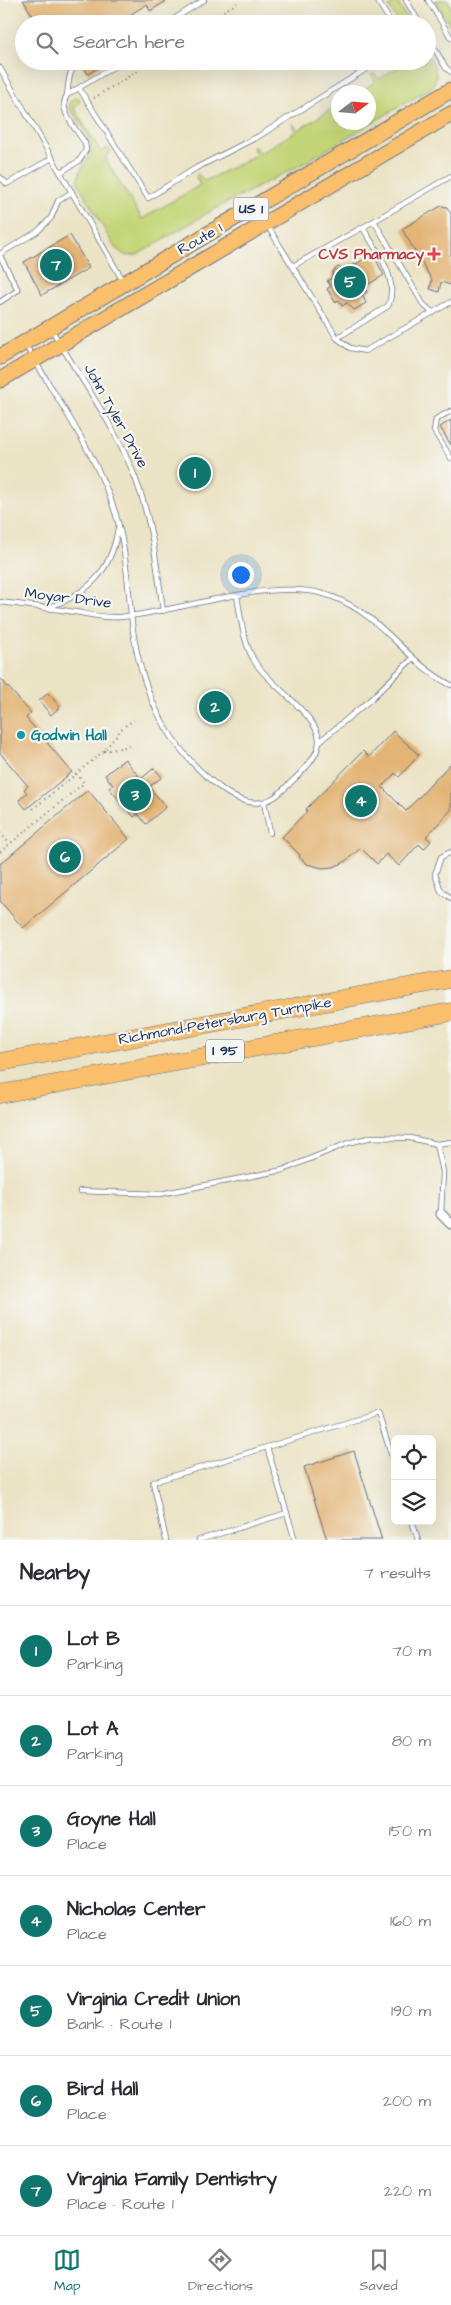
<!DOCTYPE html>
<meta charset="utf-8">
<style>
:root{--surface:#fff;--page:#f7f7f7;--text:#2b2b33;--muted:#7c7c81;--line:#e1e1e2;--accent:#0f766e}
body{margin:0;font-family:"Architects Daughter",sans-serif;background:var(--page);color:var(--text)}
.controls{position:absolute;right:15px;bottom:15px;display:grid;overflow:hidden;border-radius:8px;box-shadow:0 5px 20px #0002}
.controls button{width:45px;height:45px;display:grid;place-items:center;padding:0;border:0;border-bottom:1px solid var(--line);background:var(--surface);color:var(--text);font:25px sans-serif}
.compass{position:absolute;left:331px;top:85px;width:45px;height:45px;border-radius:50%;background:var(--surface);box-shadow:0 5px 20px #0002;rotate:74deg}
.you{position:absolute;left:240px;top:574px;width:18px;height:18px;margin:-12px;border:4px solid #fff;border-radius:50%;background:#1a73e8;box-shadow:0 0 0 8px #1a73e833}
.badge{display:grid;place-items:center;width:32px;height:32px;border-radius:50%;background:var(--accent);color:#fff;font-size:16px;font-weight:700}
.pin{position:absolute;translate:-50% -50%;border:2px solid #fff;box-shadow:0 1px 5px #0006}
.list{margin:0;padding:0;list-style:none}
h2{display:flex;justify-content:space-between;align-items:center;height:65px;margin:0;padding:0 20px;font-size:21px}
h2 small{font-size:16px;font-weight:400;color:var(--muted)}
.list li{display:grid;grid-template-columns:32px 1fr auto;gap:15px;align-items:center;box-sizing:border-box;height:90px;padding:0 20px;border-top:1px solid var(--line)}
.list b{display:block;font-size:19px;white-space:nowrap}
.list p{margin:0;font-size:16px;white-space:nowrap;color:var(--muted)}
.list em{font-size:16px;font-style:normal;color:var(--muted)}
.icon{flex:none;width:28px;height:28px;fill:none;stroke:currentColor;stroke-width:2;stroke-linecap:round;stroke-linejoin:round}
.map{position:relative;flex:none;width:451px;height:1540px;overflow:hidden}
.search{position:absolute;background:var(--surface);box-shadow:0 5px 20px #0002;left:15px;right:15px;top:15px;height:55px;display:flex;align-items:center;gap:12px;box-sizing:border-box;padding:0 18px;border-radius:28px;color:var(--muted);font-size:19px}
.sheet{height:695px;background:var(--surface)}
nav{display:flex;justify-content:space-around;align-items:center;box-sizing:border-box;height:70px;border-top:1px solid var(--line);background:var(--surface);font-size:14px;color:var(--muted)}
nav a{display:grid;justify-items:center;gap:2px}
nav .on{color:var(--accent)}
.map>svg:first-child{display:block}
</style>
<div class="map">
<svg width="451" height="1540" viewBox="0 0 451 1540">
<rect width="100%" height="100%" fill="#f6f6f2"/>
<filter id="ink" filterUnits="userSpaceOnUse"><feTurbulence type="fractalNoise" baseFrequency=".02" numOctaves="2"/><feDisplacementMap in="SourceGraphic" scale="10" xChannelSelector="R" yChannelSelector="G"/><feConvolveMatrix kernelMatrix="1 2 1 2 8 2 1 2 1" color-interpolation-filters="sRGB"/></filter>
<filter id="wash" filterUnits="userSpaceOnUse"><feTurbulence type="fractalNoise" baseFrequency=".0096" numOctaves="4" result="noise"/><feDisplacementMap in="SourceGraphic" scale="20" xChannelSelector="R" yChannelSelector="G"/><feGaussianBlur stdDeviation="1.12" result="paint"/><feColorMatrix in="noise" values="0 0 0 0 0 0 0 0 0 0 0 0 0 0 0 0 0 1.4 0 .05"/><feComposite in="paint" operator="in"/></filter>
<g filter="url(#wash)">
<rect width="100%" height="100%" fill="#ebe3c5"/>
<!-- green -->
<g fill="#c4d577" stroke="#70826a">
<path d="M394,0H396L410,24H400L389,7L395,2Z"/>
<path d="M435,0H448L451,6V27Z"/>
<path d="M427,53C434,65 441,76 431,88L304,163L211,211L137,255L126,256L115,248L78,183C78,170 83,167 89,158C98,142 77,120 69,107L70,102L75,97L79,98L80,102L74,108L101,152L107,148L110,149L111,152L105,158L142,219L200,185L196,177L198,174L205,181L256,155L253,148L254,146L260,153L295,132L292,123L298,130L338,105V122H368V92H358L375,82L371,74H375L379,79L408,61H427Z"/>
</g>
<g id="blocks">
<!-- building -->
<g fill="#e3b474">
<path d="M23,0H168L150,11L147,4L116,24H38Z"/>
<path d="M84,61H109L88,74L82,65Z"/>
<path d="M441,206L447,207L451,214V285L441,282L439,292L430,289L432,280L402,229Z"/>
<path d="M70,235L89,268L42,295L24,262Z"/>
<path d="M373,254L384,275L364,287L367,292L362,294L366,303L354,310L347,303L342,306L339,300L335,302L327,289L331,286L327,281L332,278L333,271L338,267L347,269Z"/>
<path d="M451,420V445L440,427Z"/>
<path d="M0,678L31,713L26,718L72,772L26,809L19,800L27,793L24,789L28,786L0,753Z"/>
<path d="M48,693L60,707L51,715L39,701Z"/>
<path d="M393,731L419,755L399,777L395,773L382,787L406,811L451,763V810L426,837L431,841L424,849L419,844L399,866L386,854L377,864L361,848L343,863L333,867L322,868L307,864L299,857L300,855L282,837L307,811L306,809L363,751L369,757Z"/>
<path d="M125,759L141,779L154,768L162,777L149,787L166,807L146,824L138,814L134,817L109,788L113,785L105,775Z"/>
<path d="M88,790L129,839L23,928L0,901V864Z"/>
<path d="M354,1451L382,1540H327L304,1467Z"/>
</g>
</g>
</g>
<g filter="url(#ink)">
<use href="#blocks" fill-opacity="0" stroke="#646e82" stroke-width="1"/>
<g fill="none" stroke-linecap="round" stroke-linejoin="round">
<!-- service casing -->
<g stroke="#646e82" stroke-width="6">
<g id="service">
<path d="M377,0L392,24"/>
<path d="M406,0L420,24"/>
<path d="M428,0L451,38"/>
<path d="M166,24L204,0"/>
<path d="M427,36L446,68L451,72"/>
<path d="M0,68L123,281"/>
<path d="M79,88L148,198L196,168L259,136L379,61"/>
<path d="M67,95C69,82 68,69 80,61"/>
<path d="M61,172L79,161L86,150L85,143C77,130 57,110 67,95L123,61"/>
<path d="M0,177L7,184L52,158"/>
<path d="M374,221L451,176"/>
<path d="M267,225L337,338L350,348L365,351L451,302"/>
<path d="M0,254L38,231L51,218L58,201L72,192"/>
<path d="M0,256L18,290L0,302"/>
<path d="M293,266L374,221L423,304L433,313"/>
<path d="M52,330C80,379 116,426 136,480C152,522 157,566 163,611"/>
<path d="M337,338L388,306C400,279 376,250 363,228"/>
<path d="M25,344C55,396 91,446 112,503C125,538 127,576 131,614C138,686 165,749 226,792C245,805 266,808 283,790C295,778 318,760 319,742C321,717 268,684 255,662C243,643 241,618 237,596"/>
<path d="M451,411L436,419L434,431L451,458"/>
<path d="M0,602C23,605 45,607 68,611C85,613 103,619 120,617C183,612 276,574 333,597C385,617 404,661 451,685"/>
<path d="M49,607C89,593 111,572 118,528"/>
<path d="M319,742L370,700L413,658"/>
<path d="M264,802L270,833"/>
<path d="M451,852L441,857L435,874L441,891L451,898"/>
<path d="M437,1144L451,1142"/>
<path d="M80,1191L160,1194L283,1170L348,1143L372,1137L410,1138L437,1144L443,1172L441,1214"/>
<path d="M412,1521L418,1540"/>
<path d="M166,1540L153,1482L267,1447"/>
<path d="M199,1540L287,1513"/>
<path d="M295,1540L267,1447L378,1413L395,1466"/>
</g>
</g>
<!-- minor casing -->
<g stroke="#646e82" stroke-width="11">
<path id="minor" d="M441,1214L451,1224"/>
</g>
<!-- primary casing -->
<g stroke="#646e82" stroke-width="17">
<g id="primary">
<path d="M0,357L451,90"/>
<path d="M0,380L451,114"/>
</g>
</g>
<!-- motorway casing -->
<g stroke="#646e82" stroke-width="19">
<g id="motorway">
<path d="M0,1062L451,979"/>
<path d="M0,1094L451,1012"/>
</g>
</g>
<!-- path -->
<g stroke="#646e82" stroke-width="2" stroke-dasharray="1 4" stroke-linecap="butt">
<path d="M211,19L237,3"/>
<path d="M197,24L209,16"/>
<path d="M134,62L135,61"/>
<path d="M94,98L139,70"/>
<path d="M104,751L131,746"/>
<path d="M33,809L104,751L123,727L134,720"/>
<path d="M0,833L10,844"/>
<path d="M0,852L84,783L76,774"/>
</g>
<!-- service -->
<use href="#service" stroke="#fff" stroke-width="4.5"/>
<!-- minor -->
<use href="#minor" stroke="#fff" stroke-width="9"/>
<!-- primary -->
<use href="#primary" stroke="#f9bf6d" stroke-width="15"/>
<!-- motorway -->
<use href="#motorway" stroke="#f9bf6d" stroke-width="18"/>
</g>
</g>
<!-- markers -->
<path fill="#e0444e" stroke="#f6f6f2" stroke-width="2" d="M431.5 246.5h5v5h5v5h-5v5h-5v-5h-5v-5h5z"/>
<circle fill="#0f9aa8" stroke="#f6f6f2" stroke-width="2" cx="21" cy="735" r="5"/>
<g text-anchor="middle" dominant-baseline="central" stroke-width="4.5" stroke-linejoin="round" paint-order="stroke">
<!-- shield labels -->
<g fill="#f6f6f2" stroke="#5d6b8a" stroke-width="1">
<rect x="233.5" y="197.5" width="35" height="23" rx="4"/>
<rect x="206" y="1039.5" width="38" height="23" rx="4"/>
</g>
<g font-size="14" font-weight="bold" fill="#1b2f5e">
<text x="251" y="209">US 1</text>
<text x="225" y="1051">I 95</text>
</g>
<!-- street labels -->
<g font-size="15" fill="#1b2f5e" stroke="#f6f6f2">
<text transform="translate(200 239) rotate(-30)">Route 1</text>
<text transform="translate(116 416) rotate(61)">John Tyler Drive</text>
<text transform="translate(68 598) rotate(7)">Moyar Drive</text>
<text transform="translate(225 1021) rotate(-10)">Richmond-Petersburg Turnpike</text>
</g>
<!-- health labels -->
<g font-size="15" font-weight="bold" fill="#be3a42" stroke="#f6f6f2" text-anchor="end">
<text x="424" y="254">CVS Pharmacy</text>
</g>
<!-- culture labels -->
<g font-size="15" font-weight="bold" fill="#0d838f" stroke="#f6f6f2" text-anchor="start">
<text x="31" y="735">Godwin Hall</text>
</g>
</g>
</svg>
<div class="controls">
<button><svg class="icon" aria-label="locate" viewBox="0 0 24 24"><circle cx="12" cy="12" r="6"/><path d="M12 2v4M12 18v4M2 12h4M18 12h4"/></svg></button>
<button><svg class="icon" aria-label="layers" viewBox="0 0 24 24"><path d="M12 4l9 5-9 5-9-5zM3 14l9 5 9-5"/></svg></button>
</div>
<svg class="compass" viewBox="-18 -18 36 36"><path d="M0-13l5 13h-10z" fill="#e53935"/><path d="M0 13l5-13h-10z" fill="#7c7c81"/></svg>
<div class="you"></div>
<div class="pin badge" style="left:195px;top:473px">1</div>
<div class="pin badge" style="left:215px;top:707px">2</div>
<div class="pin badge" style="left:135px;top:795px">3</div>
<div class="pin badge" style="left:361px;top:801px">4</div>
<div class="pin badge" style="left:350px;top:282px">5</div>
<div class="pin badge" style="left:65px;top:857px">6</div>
<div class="pin badge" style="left:56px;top:265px">7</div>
<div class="search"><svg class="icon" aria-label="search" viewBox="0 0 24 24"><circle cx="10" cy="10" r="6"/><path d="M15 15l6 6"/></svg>Search here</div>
</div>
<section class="sheet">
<h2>Nearby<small>7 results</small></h2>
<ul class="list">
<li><span class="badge">1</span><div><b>Lot B</b><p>Parking</p></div><em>70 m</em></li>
<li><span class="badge">2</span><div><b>Lot A</b><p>Parking</p></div><em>80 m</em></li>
<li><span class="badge">3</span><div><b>Goyne Hall</b><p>Place</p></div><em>150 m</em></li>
<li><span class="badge">4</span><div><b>Nicholas Center</b><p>Place</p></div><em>160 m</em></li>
<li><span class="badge">5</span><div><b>Virginia Credit Union</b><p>Bank · Route 1</p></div><em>190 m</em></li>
<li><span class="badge">6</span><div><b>Bird Hall</b><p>Place</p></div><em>200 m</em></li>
<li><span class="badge">7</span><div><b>Virginia Family Dentistry</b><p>Place · Route 1</p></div><em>220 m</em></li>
</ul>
</section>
<nav>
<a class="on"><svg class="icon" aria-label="map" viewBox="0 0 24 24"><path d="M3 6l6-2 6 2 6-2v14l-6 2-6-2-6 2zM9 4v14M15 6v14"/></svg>Map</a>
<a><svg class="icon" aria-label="directions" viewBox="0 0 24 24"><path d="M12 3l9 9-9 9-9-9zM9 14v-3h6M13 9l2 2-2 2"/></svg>Directions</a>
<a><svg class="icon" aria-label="saved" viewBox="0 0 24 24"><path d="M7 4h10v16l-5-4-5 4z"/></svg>Saved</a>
</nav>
